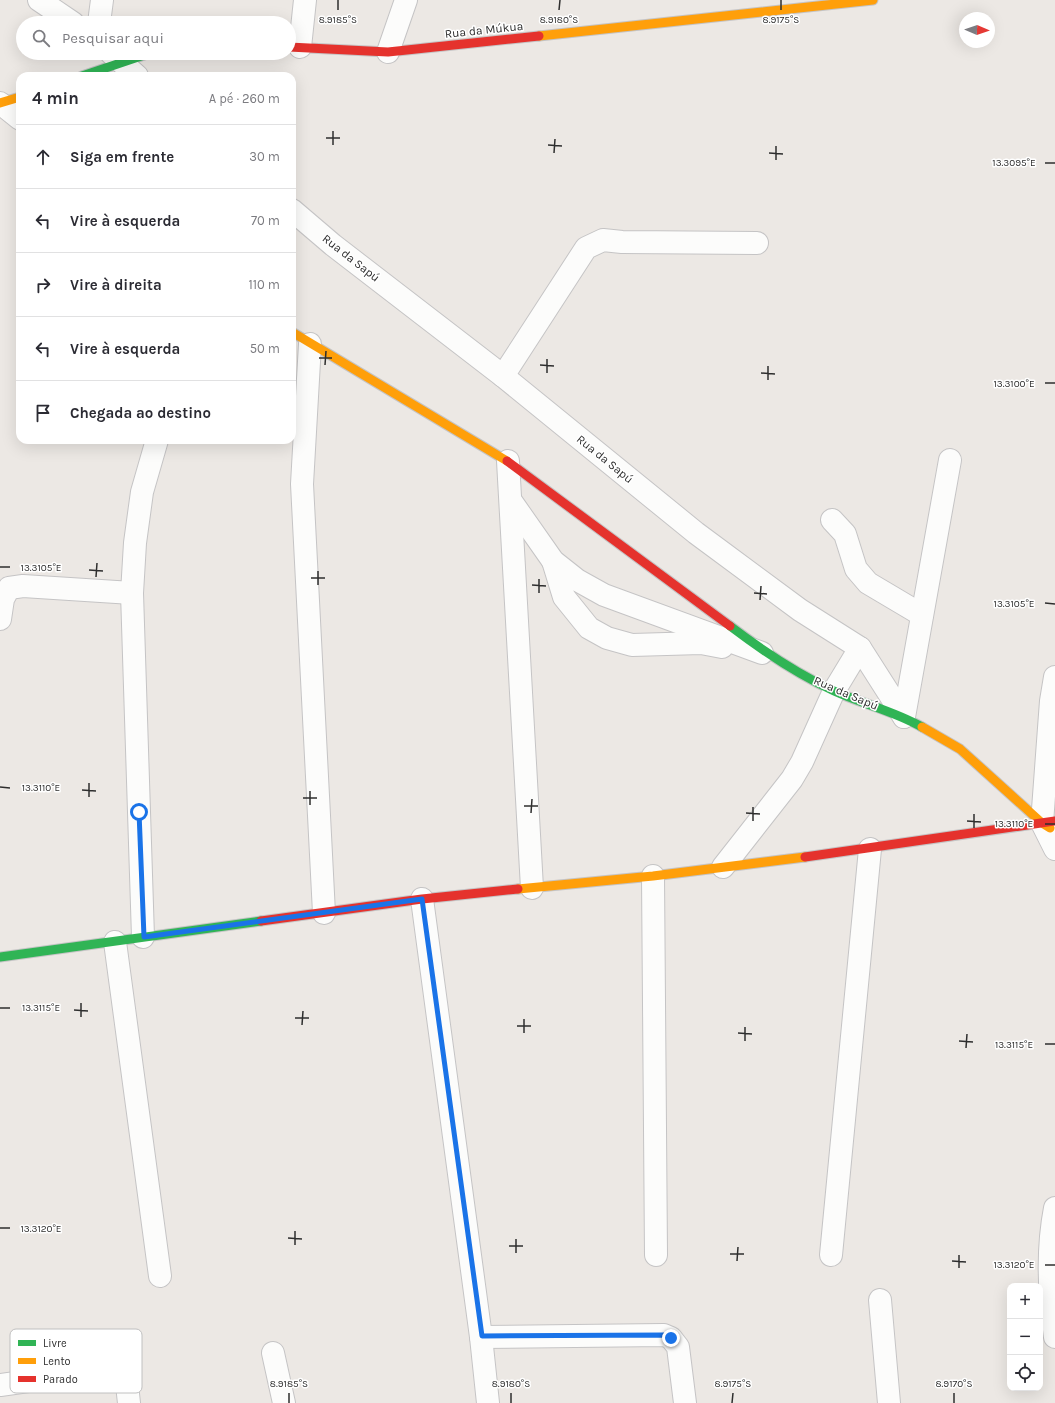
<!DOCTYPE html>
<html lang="pt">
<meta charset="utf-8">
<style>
:root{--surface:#fff;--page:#f7f7f7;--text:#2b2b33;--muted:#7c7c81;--line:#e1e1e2}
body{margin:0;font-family:Karla,sans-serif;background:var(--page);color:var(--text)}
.controls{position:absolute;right:12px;bottom:12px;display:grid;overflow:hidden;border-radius:8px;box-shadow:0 4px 16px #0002}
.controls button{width:36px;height:36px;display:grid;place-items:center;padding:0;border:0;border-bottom:1px solid var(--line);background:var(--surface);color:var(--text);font:20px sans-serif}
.compass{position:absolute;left:959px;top:12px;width:36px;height:36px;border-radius:50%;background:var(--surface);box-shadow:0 4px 16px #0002;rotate:92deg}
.stop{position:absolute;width:12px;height:12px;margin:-9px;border:3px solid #1a73e8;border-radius:50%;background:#fff}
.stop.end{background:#1a73e8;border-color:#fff;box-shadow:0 1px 4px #0008}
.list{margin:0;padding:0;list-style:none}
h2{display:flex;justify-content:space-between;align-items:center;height:52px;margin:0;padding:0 16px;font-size:17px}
h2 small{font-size:13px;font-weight:400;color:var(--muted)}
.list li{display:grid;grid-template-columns:26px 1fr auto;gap:12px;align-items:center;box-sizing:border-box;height:64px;padding:0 16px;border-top:1px solid var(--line)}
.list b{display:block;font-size:15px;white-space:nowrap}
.list em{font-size:13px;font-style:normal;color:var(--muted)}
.icon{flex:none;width:22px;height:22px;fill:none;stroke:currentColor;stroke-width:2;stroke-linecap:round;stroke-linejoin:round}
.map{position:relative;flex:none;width:1055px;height:1403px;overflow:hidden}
.search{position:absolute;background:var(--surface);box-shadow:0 4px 16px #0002;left:16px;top:16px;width:280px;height:44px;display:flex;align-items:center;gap:10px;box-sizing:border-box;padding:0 14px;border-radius:22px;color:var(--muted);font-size:15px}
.panel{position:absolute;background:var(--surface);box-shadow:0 4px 16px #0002;left:16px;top:72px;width:280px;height:372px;border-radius:12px}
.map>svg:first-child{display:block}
</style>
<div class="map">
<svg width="1055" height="1403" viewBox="0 0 1055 1403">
<rect width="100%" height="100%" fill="#ece8e4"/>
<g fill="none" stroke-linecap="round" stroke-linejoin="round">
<!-- street casing -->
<g stroke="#c5c4c5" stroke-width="24">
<g id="street">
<path d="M39,0L73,23"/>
<path d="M99,23L102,0"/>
<path d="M300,47L305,0"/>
<path d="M388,52L406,0"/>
<path d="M111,53L137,76"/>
<path d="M0,103L20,119"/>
<path d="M292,210L333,245L503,376L696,533L800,610L860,648L904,717"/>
<path d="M310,344L302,484L324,913"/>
<path d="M503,376L586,248L603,240L622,242L757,243"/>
<path d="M508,461L532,888"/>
<path d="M511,501L553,561L577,580L604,595L762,653"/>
<path d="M832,520L845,534L856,569L868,583L922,615"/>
<path d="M553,561L564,597L589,628L607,638L632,645L701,643L722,647"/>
<path d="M0,619L3,599L9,588L23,586L132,593"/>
<path d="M1055,677L1051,701L1042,823L1055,849"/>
<path d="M904,717L950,460"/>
<path d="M723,867L792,779L802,762L834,691L860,648"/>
<path d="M653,876L656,1255"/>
<path d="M422,899L481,1337L488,1403"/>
<path d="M143,937L132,593L135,543L142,492L157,440"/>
<path d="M115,942L160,1276"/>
<path d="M1055,1208C1047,1249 1049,1295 1055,1337"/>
<path d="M831,1255L870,849"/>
<path d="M880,1300L889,1403"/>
<path d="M481,1337L664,1335L671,1338L678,1347L685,1403"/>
<path d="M273,1353L284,1403"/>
<path d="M0,1385L106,1370L118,1373L127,1385L129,1403"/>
</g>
</g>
<!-- fast casing -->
<g stroke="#c5c4c5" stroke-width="11">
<g id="fast">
<path d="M82,76L150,53"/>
<path d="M730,626C763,651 797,674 834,691C863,704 894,711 922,727"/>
<path d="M0,957L261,921"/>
</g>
</g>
<!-- slow casing -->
<g stroke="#c5c4c5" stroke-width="11">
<g id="slow">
<path d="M539,36L873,0"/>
<path d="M0,103L20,97"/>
<path d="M292,332L507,461"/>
<path d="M922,727L960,749L1042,823L1050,828"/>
<path d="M518,889L653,876L805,857"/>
</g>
</g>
<!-- jam casing -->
<g stroke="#c5c4c5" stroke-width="11">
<g id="jam">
<path d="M289,47L388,52L539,36"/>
<path d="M507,461L730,626"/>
<path d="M805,857L1055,821"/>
<path d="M261,921L422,899L518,889"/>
</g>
</g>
<!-- street -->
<use href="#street" stroke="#fcfcfb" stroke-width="22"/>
<!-- fast -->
<use href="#fast" stroke="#30b455" stroke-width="9"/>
<!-- slow -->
<use href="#slow" stroke="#ff9f0a" stroke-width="9"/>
<!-- jam -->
<use href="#jam" stroke="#e5322d" stroke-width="9"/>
</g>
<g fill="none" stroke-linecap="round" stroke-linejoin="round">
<!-- route -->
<path stroke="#1a73e8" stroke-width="5" d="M139,812L144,937L422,899L482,1336L664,1335L671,1338"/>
</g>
<!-- ticks -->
<path fill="none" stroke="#2e2e2e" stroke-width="1.5" d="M338,10V0M559,10L560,0M781,10V0M326,138H340M333,145V131M548,145L562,146M554,153L555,139M769,153L783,154M776,160V146M1045,163H1055M319,358H332M325,365L326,351M540,365L554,366M547,373V359M761,373L775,374M768,380V366M1045,383H1055M0,567H10M89,570L103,571M96,577L97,563M311,578H325M318,585V571M532,585L546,586M539,593V579M754,593L767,594M760,600L761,586M1045,603L1055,604M0,787L10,788M82,790L96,791M89,797V783M303,798H317M310,805V791M524,806H538M531,813L532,799M746,813L760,814M753,821V807M967,821L981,822M1045,824H1055M974,828V814M0,1008H10M74,1010L88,1011M81,1017V1003M295,1018H309M302,1025L303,1011M517,1026H531M524,1033V1019M738,1033L752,1034M745,1041V1027M959,1041L973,1042M1045,1044H1055M966,1048L967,1034M0,1228H10M288,1238L302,1239M295,1245V1231M509,1246H523M516,1253V1239M730,1254H744M737,1261L738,1247M952,1261L966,1262M1045,1265H1055M959,1268V1255M289,1403V1393M511,1403V1393M732,1403L733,1393M954,1403V1393"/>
<g text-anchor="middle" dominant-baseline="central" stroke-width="3" stroke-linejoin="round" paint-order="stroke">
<!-- street labels -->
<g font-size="12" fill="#2e2e2e" stroke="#fff">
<text transform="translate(484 30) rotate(-6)">Rua da Múkua</text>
<text transform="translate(351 258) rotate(38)">Rua da Sapú</text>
<text transform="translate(605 459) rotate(39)">Rua da Sapú</text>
<text transform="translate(846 693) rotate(23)">Rua da Sapú</text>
</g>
</g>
<!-- legend -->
<rect x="10" y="1329" width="132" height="64" rx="6" fill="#fff" stroke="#c0c0c0" stroke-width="1"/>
<rect x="18" y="1340" width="18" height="6" fill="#30b455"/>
<rect x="18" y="1358" width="18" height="6" fill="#ff9f0a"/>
<rect x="18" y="1376" width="18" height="6" fill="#e5322d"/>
<g font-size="11" fill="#2e2e2e">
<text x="43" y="1347">Livre</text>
<text x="43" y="1365">Lento</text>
<text x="43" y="1383">Parado</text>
</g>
<g font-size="10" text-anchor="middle" fill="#2e2e2e" stroke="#fff" stroke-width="3" stroke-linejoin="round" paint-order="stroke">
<text x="338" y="23">8.9185°S</text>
<text x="559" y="23">8.9180°S</text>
<text x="781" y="23">8.9175°S</text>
<text x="1014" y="166">13.3095°E</text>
<text x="1014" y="387">13.3100°E</text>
<text x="41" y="571">13.3105°E</text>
<text x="1014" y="607">13.3105°E</text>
<text x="41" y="791">13.3110°E</text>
<text x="1014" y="827">13.3110°E</text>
<text x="41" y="1011">13.3115°E</text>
<text x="1014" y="1048">13.3115°E</text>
<text x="41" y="1232">13.3120°E</text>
<text x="1014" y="1268">13.3120°E</text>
<text x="289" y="1387">8.9185°S</text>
<text x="511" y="1387">8.9180°S</text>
<text x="733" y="1387">8.9175°S</text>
<text x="954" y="1387">8.9170°S</text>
</g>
</svg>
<div class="controls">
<button>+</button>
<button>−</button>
<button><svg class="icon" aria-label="locate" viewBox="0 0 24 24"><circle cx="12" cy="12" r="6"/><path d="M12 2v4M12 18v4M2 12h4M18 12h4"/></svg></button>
</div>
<svg class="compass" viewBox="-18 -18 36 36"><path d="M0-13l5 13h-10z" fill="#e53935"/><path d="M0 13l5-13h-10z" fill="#7c7c81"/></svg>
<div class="stop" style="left:139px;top:812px"></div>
<div class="stop end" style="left:671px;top:1338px"></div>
<div class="search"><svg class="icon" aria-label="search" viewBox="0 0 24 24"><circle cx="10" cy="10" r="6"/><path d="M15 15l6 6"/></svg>Pesquisar aqui</div>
<section class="panel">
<h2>4 min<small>A pé · 260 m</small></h2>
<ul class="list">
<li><svg class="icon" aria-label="ahead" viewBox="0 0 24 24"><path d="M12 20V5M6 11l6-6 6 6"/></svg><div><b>Siga em frente</b></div><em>30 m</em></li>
<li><svg class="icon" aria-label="left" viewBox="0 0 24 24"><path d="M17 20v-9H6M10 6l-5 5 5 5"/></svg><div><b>Vire à esquerda</b></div><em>70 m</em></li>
<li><svg class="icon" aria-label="right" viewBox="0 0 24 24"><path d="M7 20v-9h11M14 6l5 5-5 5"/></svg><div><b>Vire à direita</b></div><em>110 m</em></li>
<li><svg class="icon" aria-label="left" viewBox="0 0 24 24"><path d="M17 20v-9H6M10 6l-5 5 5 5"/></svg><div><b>Vire à esquerda</b></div><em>50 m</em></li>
<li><svg class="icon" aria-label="arrive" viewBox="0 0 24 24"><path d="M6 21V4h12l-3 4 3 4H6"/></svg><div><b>Chegada ao destino</b></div></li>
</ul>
</section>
</div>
